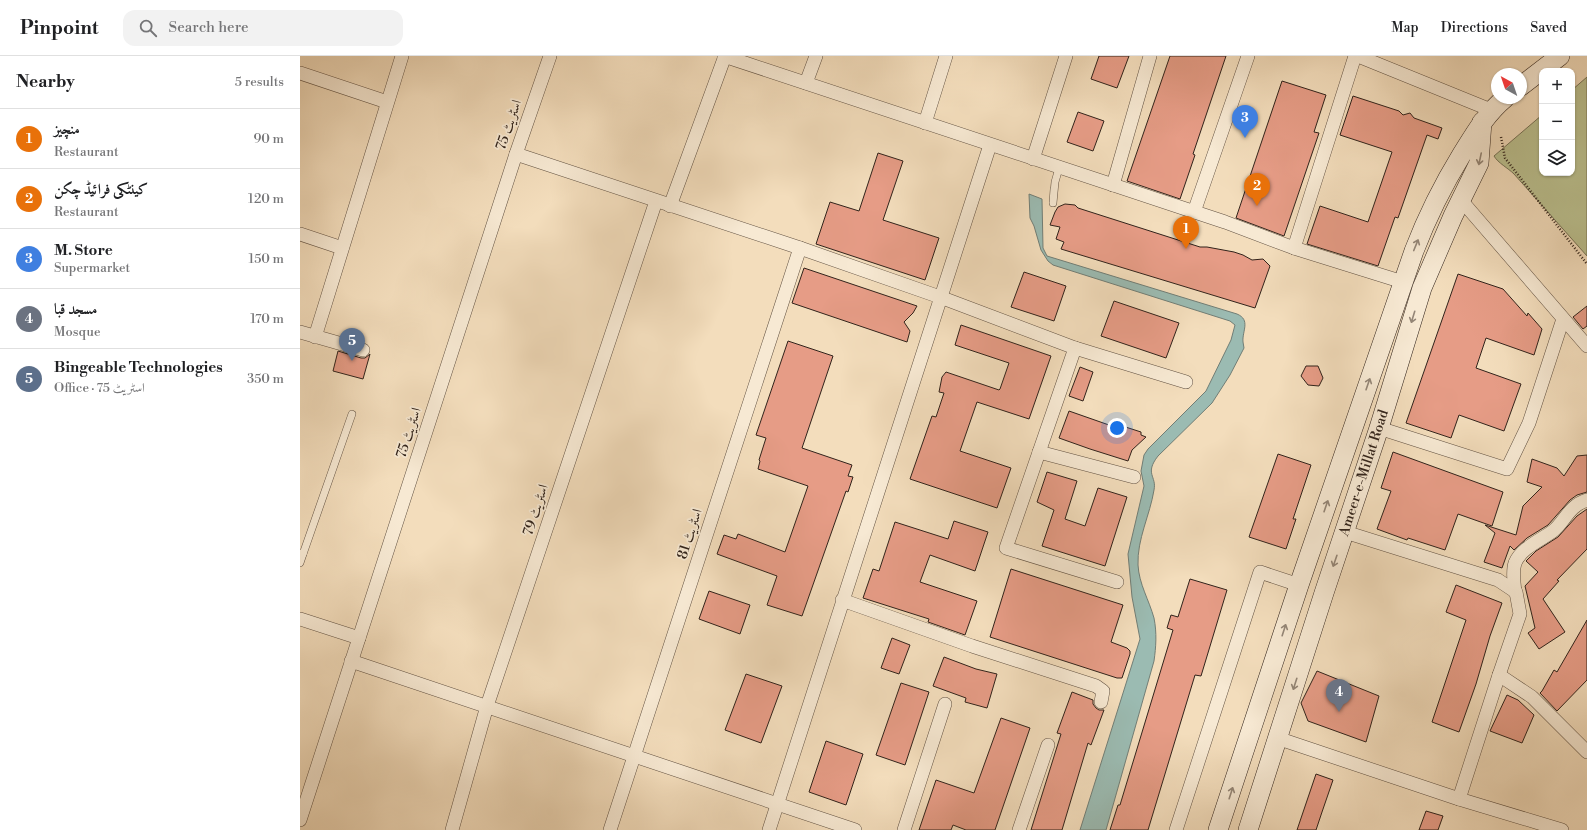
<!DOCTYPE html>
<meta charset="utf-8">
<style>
:root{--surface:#fff;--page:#f2f2f2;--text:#202124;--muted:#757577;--line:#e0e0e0;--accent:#2563eb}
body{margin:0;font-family:"Libre Bodoni",Amiri,serif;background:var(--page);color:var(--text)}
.controls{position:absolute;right:12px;top:12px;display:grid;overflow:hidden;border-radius:8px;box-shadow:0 1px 3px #0004}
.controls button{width:36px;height:36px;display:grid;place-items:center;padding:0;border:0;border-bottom:1px solid var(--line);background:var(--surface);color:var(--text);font:20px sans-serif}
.compass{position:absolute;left:1191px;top:12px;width:36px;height:36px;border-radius:50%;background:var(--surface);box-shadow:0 1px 3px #0004;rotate:320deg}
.you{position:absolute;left:817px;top:372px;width:14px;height:14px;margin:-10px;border:3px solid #fff;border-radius:50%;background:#1a73e8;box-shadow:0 0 0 6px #1a73e833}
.badge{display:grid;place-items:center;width:26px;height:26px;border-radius:50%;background:var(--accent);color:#fff;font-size:13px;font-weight:700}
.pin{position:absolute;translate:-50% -33px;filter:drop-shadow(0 1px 2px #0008)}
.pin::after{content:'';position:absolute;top:21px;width:14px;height:12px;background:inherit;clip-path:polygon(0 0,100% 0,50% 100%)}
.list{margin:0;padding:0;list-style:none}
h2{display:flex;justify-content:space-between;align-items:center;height:52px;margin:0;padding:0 16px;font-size:17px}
h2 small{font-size:13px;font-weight:400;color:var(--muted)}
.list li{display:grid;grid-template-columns:26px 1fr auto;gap:12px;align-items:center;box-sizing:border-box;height:60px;padding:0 16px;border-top:1px solid var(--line)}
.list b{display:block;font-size:15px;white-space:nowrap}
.list p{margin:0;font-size:13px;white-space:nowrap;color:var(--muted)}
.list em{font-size:13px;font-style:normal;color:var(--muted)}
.icon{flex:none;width:22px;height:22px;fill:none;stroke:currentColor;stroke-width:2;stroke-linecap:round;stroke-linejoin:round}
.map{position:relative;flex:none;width:1287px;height:774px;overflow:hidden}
header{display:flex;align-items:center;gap:24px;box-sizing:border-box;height:56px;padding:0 20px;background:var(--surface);border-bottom:1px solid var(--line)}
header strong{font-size:19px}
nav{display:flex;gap:22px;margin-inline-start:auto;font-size:14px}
.search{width:280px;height:36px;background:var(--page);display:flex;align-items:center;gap:10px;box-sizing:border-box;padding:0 14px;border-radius:12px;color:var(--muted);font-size:15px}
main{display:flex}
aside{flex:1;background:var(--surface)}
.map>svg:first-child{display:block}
</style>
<header>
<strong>Pinpoint</strong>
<div class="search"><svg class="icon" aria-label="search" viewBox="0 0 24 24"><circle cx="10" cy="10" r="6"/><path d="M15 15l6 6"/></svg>Search here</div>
<nav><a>Map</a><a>Directions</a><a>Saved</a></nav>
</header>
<main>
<aside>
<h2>Nearby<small>5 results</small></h2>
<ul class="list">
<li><span class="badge" style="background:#e8710a">1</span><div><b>منچیز</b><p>Restaurant</p></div><em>90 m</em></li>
<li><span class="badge" style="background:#e8710a">2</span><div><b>کینٹکی فرائیڈ چکن</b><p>Restaurant</p></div><em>120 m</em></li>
<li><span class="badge" style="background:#3f7fe0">3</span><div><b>M. Store</b><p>Supermarket</p></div><em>150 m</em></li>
<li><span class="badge" style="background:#6b7280">4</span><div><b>مسجد قبا</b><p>Mosque</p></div><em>170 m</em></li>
<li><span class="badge" style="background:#5c6f8a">5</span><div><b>Bingeable Technologies</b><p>Office · اسٹریٹ 75</p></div><em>350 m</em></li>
</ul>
</aside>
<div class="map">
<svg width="1287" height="774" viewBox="0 0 1287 774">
<rect width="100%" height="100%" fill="#f3ddbc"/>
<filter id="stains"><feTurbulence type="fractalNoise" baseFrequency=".005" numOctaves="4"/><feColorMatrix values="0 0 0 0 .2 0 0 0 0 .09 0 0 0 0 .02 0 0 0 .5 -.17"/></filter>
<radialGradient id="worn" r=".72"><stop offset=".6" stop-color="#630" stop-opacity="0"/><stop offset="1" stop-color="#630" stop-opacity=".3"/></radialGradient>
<!-- green -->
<path fill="#bbc190" stroke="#767256" d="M1287,21V200L1214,118C1208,112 1198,107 1194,100L1242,59V117H1272V34Z"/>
<!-- water -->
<path fill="#9bbbb2" stroke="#717e76" d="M729,138L742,143L743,192L747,200L937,258C951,264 942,275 943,286C943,288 944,290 944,292L930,319L912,347L858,400C844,418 857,420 854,434C850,459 837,483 838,509C839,528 849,544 854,562C857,577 856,591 854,605L806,774H780L840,583L832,541L828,498L844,430L841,415L844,399L848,393L906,335L931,284L935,269L930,265L753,209L748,205L741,194L734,170L730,162Z"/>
<!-- building -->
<g fill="#e69c86" stroke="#31231b">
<path d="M799,0H829L817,32L791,23Z"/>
<path d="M870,0H926L893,98L895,99L880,143L827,125Z"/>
<path d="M982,25L1026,39L1014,76L1019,77L984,180L936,162Z"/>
<path d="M1053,40L1099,55L1103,59L1110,57L1114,62L1142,72L1138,83L1127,79L1098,162L1095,161L1078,210L1007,188L1020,150L1068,166L1092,96L1040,79Z"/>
<path d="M778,56L804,65L793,95L767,86Z"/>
<path d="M578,97L603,105L583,164L639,182L625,224L516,188L530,146L559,155Z"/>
<path d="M765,148L775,149L778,152L900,191H907L934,196L943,199L952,204L963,203L970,210L955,252L761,193L764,186L756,183L760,171L750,169L755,156L758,151Z"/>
<path d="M504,212L617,250L613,257L604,266L610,275L607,286L492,247Z"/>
<path d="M724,216L766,230L754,265L711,251Z"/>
<path d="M1158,218L1203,233L1227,260L1228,257L1242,273L1234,299L1186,282L1176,312L1221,328L1204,375L1159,359L1151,382L1106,367Z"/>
<path d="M814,245L879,267L866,302L801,280Z"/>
<path d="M1287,250V270L1283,273L1273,261Z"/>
<path d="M661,269L751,300L729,363L677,346L660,395L711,412L697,452L610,423L632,360L636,361L644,337L639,336L642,321L646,316L699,334L700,333L709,307L655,289Z"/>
<path d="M488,285L533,300L502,392L552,409L548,420L553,421L548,436L546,435L502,560L467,549L477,520L417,498L424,479L436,483L438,478L485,496L508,430L458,413L460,405L459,404L466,382L456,379Z"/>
<path d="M38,295L61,302H65L70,298L63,323L33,315Z"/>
<path d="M1006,310H1018L1023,322L1019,330L1008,329L1001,320Z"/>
<path d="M780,311L793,316L783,345L769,340Z"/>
<path d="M769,355L809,369L810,366L841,376V379L846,381L832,394L828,405L790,393L759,382Z"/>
<path d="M1093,396L1203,436L1192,470L1158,458L1145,494L1108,482L1107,484L1077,473L1091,435L1081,432Z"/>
<path d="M978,398L1011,409L993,463H996L986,493L949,481Z"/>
<path d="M1287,399V436L1277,439L1270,444L1248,469L1227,482L1214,494L1210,490L1202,512L1184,506L1195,477L1185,469L1216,479L1223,450L1242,431L1227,426L1232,403L1257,412L1264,420L1277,400Z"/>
<path d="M747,416L777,425L765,463L785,470L798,432L827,441L805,510L742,490L754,454L737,446Z"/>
<path d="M1287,453V493L1257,524L1259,525L1243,543L1265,576L1239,593L1228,577L1235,572L1225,530L1238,516L1226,505L1236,495L1258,481L1277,460Z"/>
<path d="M654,465L688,476L675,515L630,499L620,526L677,545L665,579L628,566L629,563L563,542L573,513L579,515L595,466L648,483Z"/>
<path d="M711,513L823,549L811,586L827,592L830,595V598L822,622H817L690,581Z"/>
<path d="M890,523L927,534L901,620L895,619L848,774H810L818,749H820L873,574L867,572L871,559L878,561Z"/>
<path d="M1156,529L1202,547L1190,580L1176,628L1159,676L1132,666L1166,564L1146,556Z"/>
<path d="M409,535L450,549L440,578L399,563Z"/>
<path d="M1287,564V624L1257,655L1240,637L1242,635L1254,614L1257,616Z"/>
<path d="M592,582L610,589L599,618L581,612Z"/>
<path d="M644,601L676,613L697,618L687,652L665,646L666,642L633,630Z"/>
<path d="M1017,615L1079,640L1066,686L1008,665L1001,647Z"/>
<path d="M446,618L482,630L461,687L425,674Z"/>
<path d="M601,627L629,636L605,709L576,699Z"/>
<path d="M772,636L793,644V648L796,652L799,654H804L791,689L788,687L762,774H731L761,678L757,677Z"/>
<path d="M1207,639L1218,644L1234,659L1222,687L1190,675Z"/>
<path d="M701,662L730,672L695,774H666L653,769L651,774H619L636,724L674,737Z"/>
<path d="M526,685L563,698L546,749L509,736Z"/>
<path d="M1016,718L1033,724L1022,756L1016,774H997Z"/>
<path d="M1126,755L1143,760L1138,774H1119Z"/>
</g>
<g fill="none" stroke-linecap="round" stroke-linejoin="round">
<!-- lane casing -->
<g stroke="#625243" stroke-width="8">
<g id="lane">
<path d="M754,133L753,147L755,126L759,112"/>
<path d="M0,497L3,498L0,507"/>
<path d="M3,498L52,358"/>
</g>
</g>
<!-- street casing -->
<g stroke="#625243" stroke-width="14">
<g id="street">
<path d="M424,0L925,166L994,192L1103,226"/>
<path d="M1058,0L1191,54"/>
<path d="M0,17L87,46"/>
<path d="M506,27L516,0"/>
<path d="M625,67L646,0"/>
<path d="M216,98L500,192L640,241L775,292L886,326"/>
<path d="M733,103L766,0"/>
<path d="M813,129L850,0"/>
<path d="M1161,144L1287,290"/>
<path d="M370,150L425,0"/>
<path d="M894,156L948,0"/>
<path d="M0,178L42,192"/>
<path d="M994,192L1055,0"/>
<path d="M0,276L63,294"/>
<path d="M15,281L102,0"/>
<path d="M775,292L706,492L817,526"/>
<path d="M1079,372L1207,413L1229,367L1263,263"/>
<path d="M739,396L834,421"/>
<path d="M1045,476L1198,524L1216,536L1220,558L1199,619L1159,743"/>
<path d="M1215,536C1214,526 1212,516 1215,507C1221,492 1241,484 1253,475C1265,466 1268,450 1287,444"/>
<path d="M542,544L672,590L796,630L803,635L801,646"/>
<path d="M0,563L59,582"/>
<path d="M51,605L555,774"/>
<path d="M1199,619L1232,641L1287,696"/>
<path d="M977,682L1159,743L1262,774"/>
<path d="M0,764L216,98L250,0"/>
<path d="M152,774L187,650L356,145"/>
<path d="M310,774L500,192"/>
<path d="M469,774L690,89"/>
<path d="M604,774L645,648"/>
<path d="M719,774L748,689"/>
<path d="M876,774L960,516L999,529"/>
</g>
</g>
<!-- secondary casing -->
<g stroke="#31231b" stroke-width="20">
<g id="secondary">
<path d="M1221,30L1260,0"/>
<path d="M918,774L999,529L1114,195C1127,161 1143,129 1162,98C1175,77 1186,58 1205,42"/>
<path d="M948,774L1024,537L1079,372L1122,232L1153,160L1179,107L1182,66"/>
</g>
</g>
<!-- path -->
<path stroke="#31231b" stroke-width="2.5" stroke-dasharray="1 2" stroke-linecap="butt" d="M1201,81L1205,102L1287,208"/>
<!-- lane -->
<use href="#lane" stroke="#f7e9d3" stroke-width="7"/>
<!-- street -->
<use href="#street" stroke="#f7e9d3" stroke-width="13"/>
<!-- secondary -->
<use href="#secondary" stroke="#f7e9d3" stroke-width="19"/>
</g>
<!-- one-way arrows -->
<defs><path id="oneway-shaft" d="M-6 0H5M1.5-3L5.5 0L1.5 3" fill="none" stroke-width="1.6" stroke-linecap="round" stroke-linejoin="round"/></defs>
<g stroke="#948677">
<use href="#oneway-shaft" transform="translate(1180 103) rotate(102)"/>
<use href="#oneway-shaft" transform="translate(1116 189) rotate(-68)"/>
<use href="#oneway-shaft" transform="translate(1113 261) rotate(107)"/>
<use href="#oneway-shaft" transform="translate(1068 328) rotate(-71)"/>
<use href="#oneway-shaft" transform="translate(1026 450) rotate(-71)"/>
<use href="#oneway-shaft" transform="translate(1035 505) rotate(109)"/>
<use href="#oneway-shaft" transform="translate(984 574) rotate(-72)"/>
<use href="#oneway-shaft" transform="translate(995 628) rotate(108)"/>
<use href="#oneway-shaft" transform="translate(931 737) rotate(-72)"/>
</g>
<g text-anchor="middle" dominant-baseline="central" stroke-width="3.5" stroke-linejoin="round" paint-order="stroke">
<!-- street labels -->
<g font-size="14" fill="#31231b" stroke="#f7e9d3">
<text transform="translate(209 69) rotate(-71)">اسٹریٹ 75</text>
<text transform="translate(109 377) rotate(-72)">اسٹریٹ 75</text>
<text transform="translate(1064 417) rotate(-72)">Ameer-e-Millat Road</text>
<text transform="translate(236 454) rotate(-72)">اسٹریٹ 79</text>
<text transform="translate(390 478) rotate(-72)">اسٹریٹ 81</text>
</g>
</g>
<rect width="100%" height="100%" filter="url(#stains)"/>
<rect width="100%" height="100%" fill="url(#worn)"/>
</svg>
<div class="controls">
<button>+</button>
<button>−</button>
<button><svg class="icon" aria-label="layers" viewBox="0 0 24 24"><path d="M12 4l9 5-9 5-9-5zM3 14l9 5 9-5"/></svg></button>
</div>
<svg class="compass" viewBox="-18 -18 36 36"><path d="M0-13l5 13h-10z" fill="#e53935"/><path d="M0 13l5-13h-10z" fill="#757577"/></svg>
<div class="you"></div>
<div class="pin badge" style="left:886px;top:193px;background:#e8710a">1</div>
<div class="pin badge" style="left:957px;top:150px;background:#e8710a">2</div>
<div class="pin badge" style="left:945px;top:82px;background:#3f7fe0">3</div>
<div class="pin badge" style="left:1039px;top:656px;background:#6b7280">4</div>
<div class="pin badge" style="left:52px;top:305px;background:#5c6f8a">5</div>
</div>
</main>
